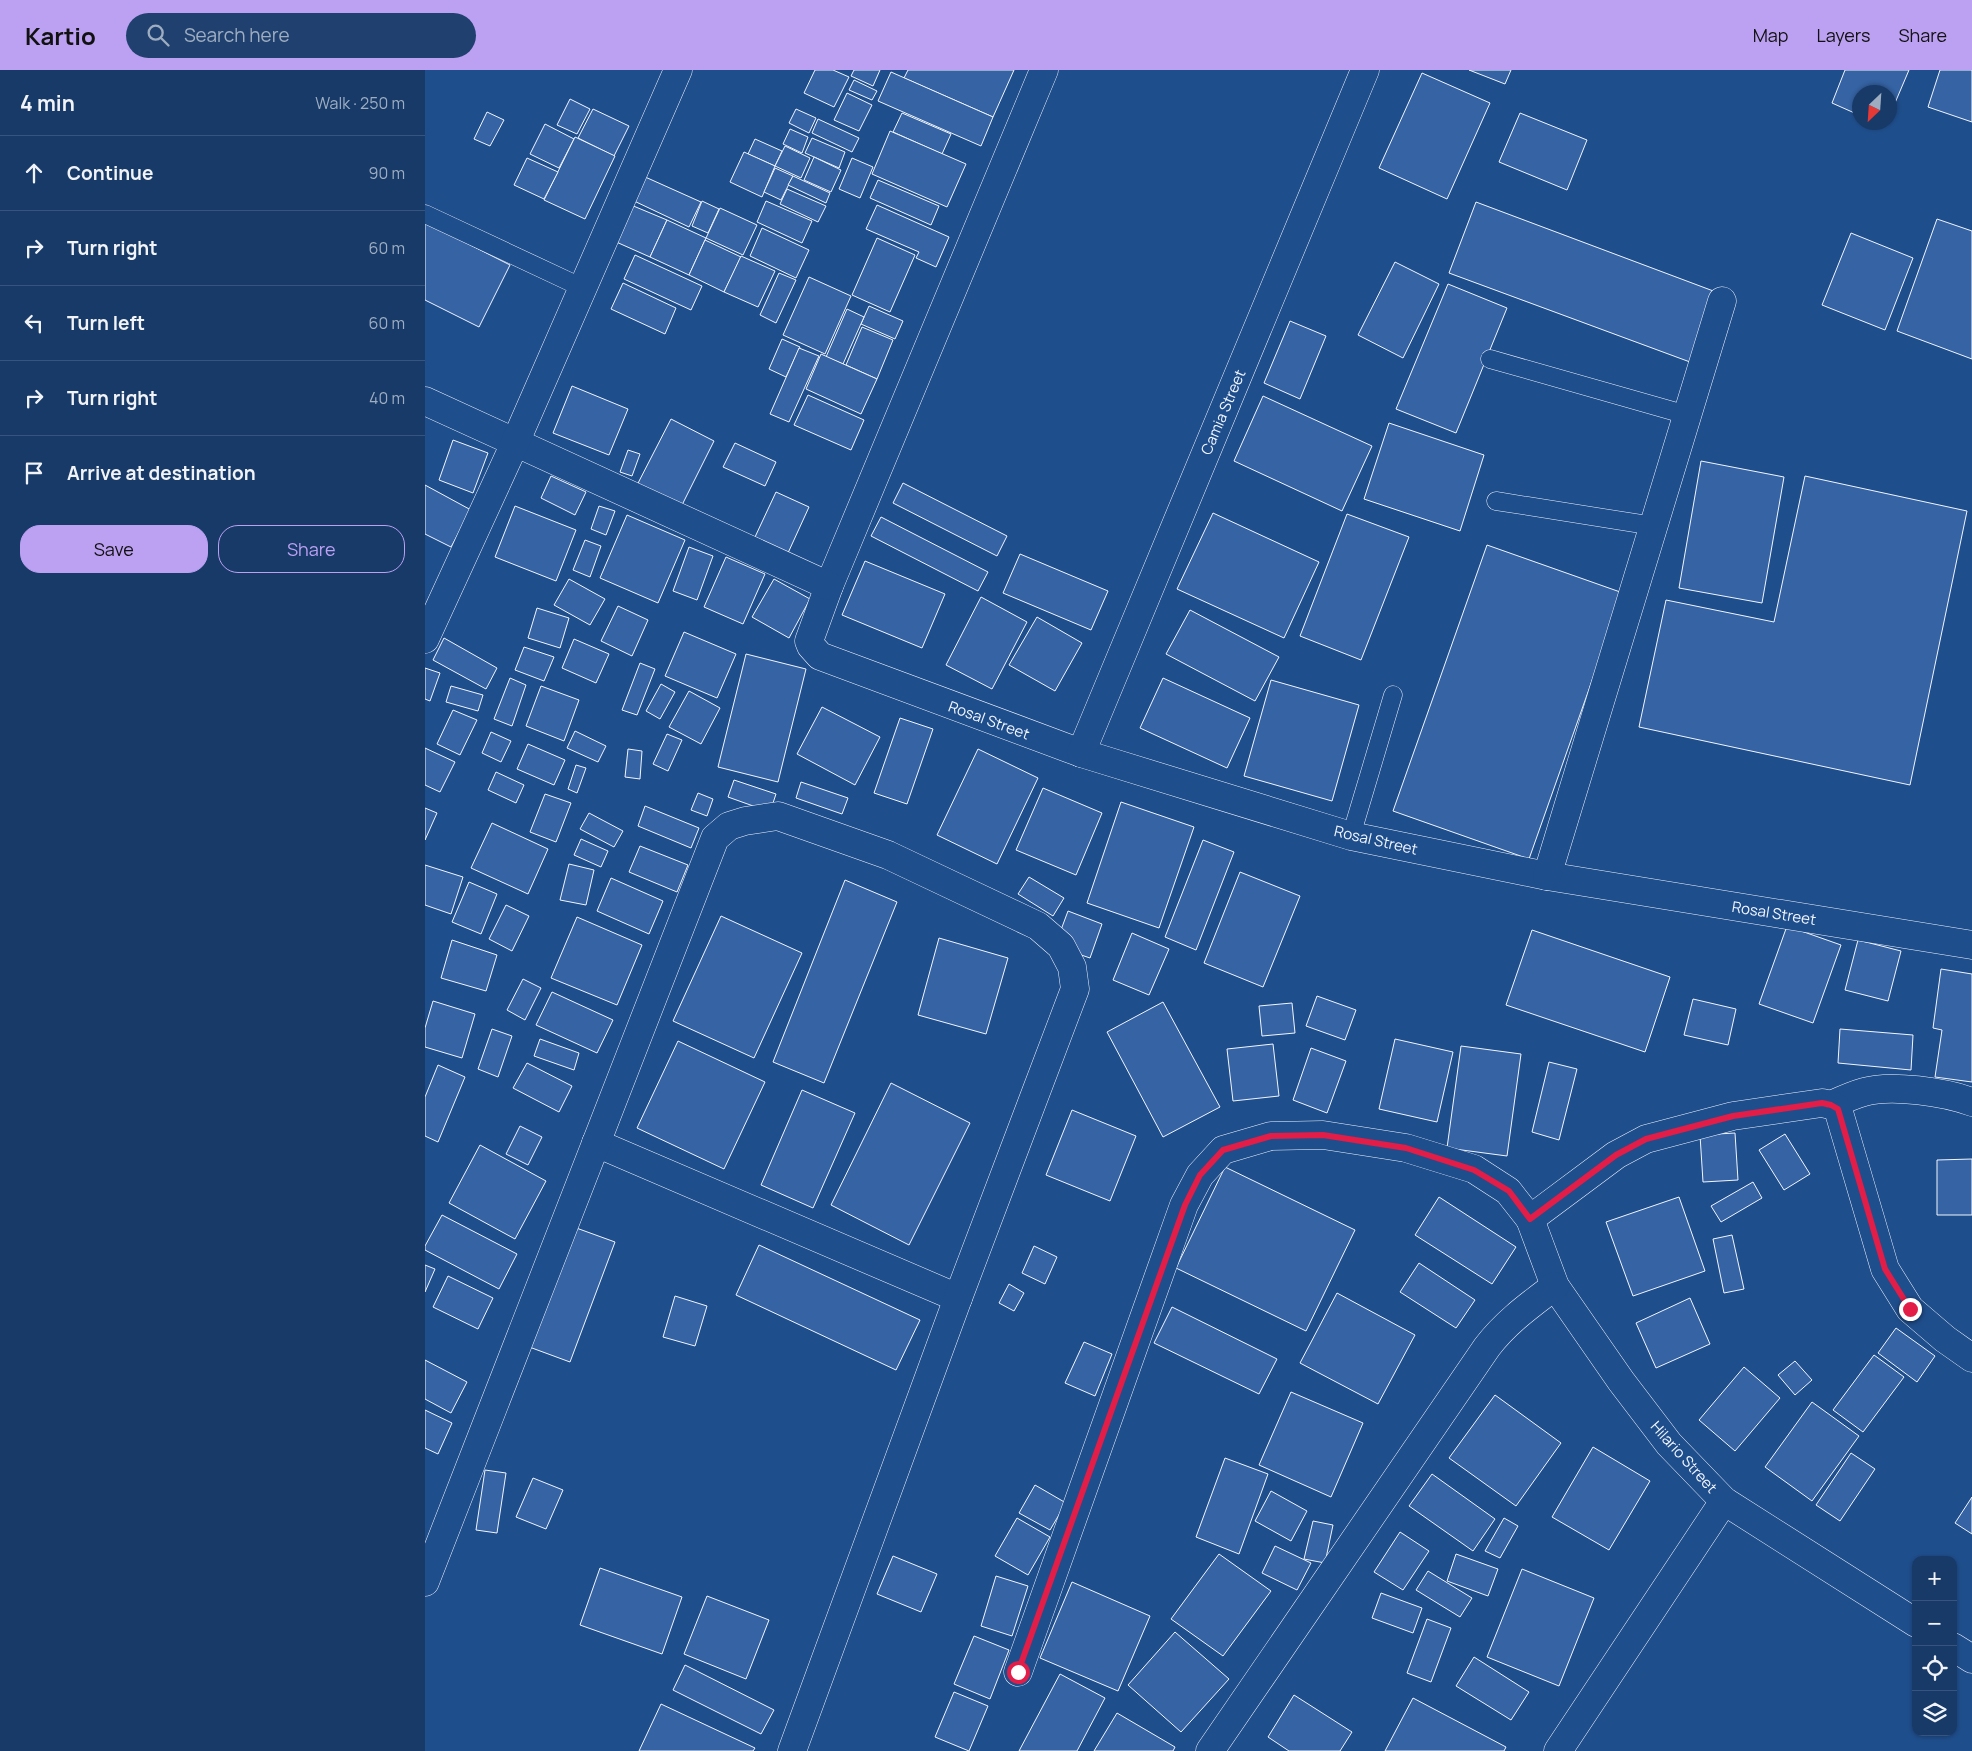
<!DOCTYPE html>
<meta charset="utf-8">
<style>
:root{--surface:#173a69;--page:#20416f;--text:#f1f3f6;--muted:#9eadc0;--line:#36547d;--accent:#bca0f2}
body{margin:0;font-family:Manrope,sans-serif;background:var(--page);color:var(--text)}
.controls{position:absolute;right:15px;bottom:15px;display:grid;overflow:hidden;border-radius:10px;box-shadow:0 1px 4px #0004}
.controls button{width:45px;height:45px;display:grid;place-items:center;padding:0;border:0;border-bottom:1px solid var(--line);background:var(--surface);color:var(--text);font:25px sans-serif}
.compass{position:absolute;left:1427px;top:15px;width:45px;height:45px;border-radius:50%;background:var(--surface);box-shadow:0 1px 4px #0004;rotate:205deg}
.stop{position:absolute;width:15px;height:15px;margin:-11px;border:4px solid #e11d48;border-radius:50%;background:#fff}
.stop.end{background:#e11d48;border-color:#fff;box-shadow:0 1px 5px #0008}
.list{margin:0;padding:0;list-style:none}
h2{display:flex;justify-content:space-between;align-items:center;height:65px;margin:0;padding:0 20px;font-size:21px}
h2 small{font-size:16px;font-weight:400;color:var(--muted)}
.list li{display:grid;grid-template-columns:32px 1fr auto;gap:15px;align-items:center;box-sizing:border-box;height:75px;padding:0 20px;border-top:1px solid var(--line)}
.list b{display:block;font-size:19px;white-space:nowrap}
.list em{font-size:16px;font-style:normal;color:var(--muted)}
.actions{display:flex;gap:10px;padding:15px 20px}
.actions a{flex:1;padding:11px 0;border:1px solid var(--accent);border-radius:20px;text-align:center;font-size:18px;color:var(--accent)}
.actions .main{background:var(--accent);color:#111}
.icon{flex:none;width:28px;height:28px;fill:none;stroke:currentColor;stroke-width:2;stroke-linecap:round;stroke-linejoin:round}
.map{position:relative;flex:none;width:1547px;height:1681px;overflow:hidden}
header{display:flex;align-items:center;gap:30px;box-sizing:border-box;height:70px;padding:0 25px;background:var(--accent);color:#111}
header strong{font-size:24px}
nav{display:flex;gap:28px;margin-inline-start:auto;font-size:18px}
.search{width:350px;height:45px;background:var(--page);display:flex;align-items:center;gap:12px;box-sizing:border-box;padding:0 18px;border-radius:28px;color:var(--muted);font-size:19px}
main{display:flex}
aside{flex:1;background:var(--surface)}
.map>svg:first-child{display:block}
</style>
<header>
<strong>Kartio</strong>
<div class="search"><svg class="icon" aria-label="search" viewBox="0 0 24 24"><circle cx="10" cy="10" r="6"/><path d="M15 15l6 6"/></svg>Search here</div>
<nav><a>Map</a><a>Layers</a><a>Share</a></nav>
</header>
<main>
<aside>
<h2>4 min<small>Walk · 250 m</small></h2>
<ul class="list">
<li><svg class="icon" aria-label="ahead" viewBox="0 0 24 24"><path d="M12 20V5M6 11l6-6 6 6"/></svg><div><b>Continue</b></div><em>90 m</em></li>
<li><svg class="icon" aria-label="right" viewBox="0 0 24 24"><path d="M7 20v-9h11M14 6l5 5-5 5"/></svg><div><b>Turn right</b></div><em>60 m</em></li>
<li><svg class="icon" aria-label="left" viewBox="0 0 24 24"><path d="M17 20v-9H6M10 6l-5 5 5 5"/></svg><div><b>Turn left</b></div><em>60 m</em></li>
<li><svg class="icon" aria-label="right" viewBox="0 0 24 24"><path d="M7 20v-9h11M14 6l5 5-5 5"/></svg><div><b>Turn right</b></div><em>40 m</em></li>
<li><svg class="icon" aria-label="arrive" viewBox="0 0 24 24"><path d="M6 21V4h12l-3 4 3 4H6"/></svg><div><b>Arrive at destination</b></div></li>
</ul>
<div class="actions"><a class="main">Save</a><a>Share</a></div>
</aside>
<div class="map">
<svg width="1547" height="1681" viewBox="0 0 1547 1681">
<rect width="100%" height="100%" fill="#1f4e8c"/>
<!-- building -->
<g fill="#3563a3" stroke="#f2f6ff">
<path d="M390,0H408L424,7L409,37L379,23Z"/>
<path d="M429,0H455L448,16L426,6Z"/>
<path d="M483,0H589L568,47L479,8Z"/>
<path d="M1044,0H1086L1080,14Z"/>
<path d="M1420,0H1484L1464,47V22H1434V45L1407,33Z"/>
<path d="M1515,0H1547V52L1503,37Z"/>
<path d="M466,2L568,47L556,76L453,31Z"/>
<path d="M997,3L1065,33L1022,129L954,98Z"/>
<path d="M429,10L452,21L447,30L424,20Z"/>
<path d="M422,23L447,35L434,61L409,50Z"/>
<path d="M145,29L165,39L152,64L132,55Z"/>
<path d="M168,39L204,56L189,86L153,68Z"/>
<path d="M371,39L391,48L384,63L364,53Z"/>
<path d="M62,42L79,50L65,76L49,69Z"/>
<path d="M477,43L526,64L517,84L468,62Z"/>
<path d="M1095,43L1162,70L1142,120L1074,92Z"/>
<path d="M393,49L434,68L427,82L387,63Z"/>
<path d="M120,54L149,69L134,98L105,84Z"/>
<path d="M365,59L383,67L377,83L358,74Z"/>
<path d="M465,61L541,94L522,137L447,104Z"/>
<path d="M150,67L190,86L160,149L119,130Z"/>
<path d="M387,68L420,82L414,98L380,83Z"/>
<path d="M330,69L357,81L350,96L323,84Z"/>
<path d="M360,76L385,88L376,108L350,96Z"/>
<path d="M319,82L350,96L337,127L305,112Z"/>
<path d="M389,87L416,100L406,122L379,110Z"/>
<path d="M102,88L133,102L119,129L89,115Z"/>
<path d="M427,88L448,97L435,128L414,119Z"/>
<path d="M350,98L368,106L356,130L339,122Z"/>
<path d="M218,106L276,132L264,157L207,130Z"/>
<path d="M368,106L405,123L401,133L363,115Z"/>
<path d="M453,110L514,136L506,155L445,128Z"/>
<path d="M362,119L401,136L393,152L355,134Z"/>
<path d="M277,131L294,139L283,163L267,156Z"/>
<path d="M341,131L387,151L377,173L332,152Z"/>
<path d="M1051,132L1291,222L1265,292L1024,203Z"/>
<path d="M206,135L242,150L225,187L189,171Z"/>
<path d="M452,135L524,167L511,197L491,188L494,182L441,159Z"/>
<path d="M295,138L332,155L318,185L281,168Z"/>
<path d="M1512,149L1547,161V289L1472,261Z"/>
<path d="M242,150L281,168L264,205L225,187Z"/>
<path d="M0,152L85,195L54,257L0,230Z"/>
<path d="M337,158L384,180L371,208L325,186Z"/>
<path d="M1426,163L1488,188L1460,260L1397,235Z"/>
<path d="M452,168L490,185L465,242L427,225Z"/>
<path d="M280,170L316,187L299,222L264,205Z"/>
<path d="M210,185L277,216L266,240L199,209Z"/>
<path d="M316,186L350,201L333,237L299,222Z"/>
<path d="M970,192L1014,214L978,288L933,265Z"/>
<path d="M354,203L371,210L351,253L335,245Z"/>
<path d="M384,207L426,226L400,284L358,265Z"/>
<path d="M198,213L251,238L240,264L186,239Z"/>
<path d="M1023,214L1082,238L1031,363L971,339Z"/>
<path d="M444,236L478,251L470,269L436,254Z"/>
<path d="M422,239L439,247L418,294L401,287Z"/>
<path d="M865,251L901,266L875,329L839,313Z"/>
<path d="M437,257L468,270L452,309L421,295Z"/>
<path d="M357,269L375,277L361,307L344,299Z"/>
<path d="M374,278L394,286L364,352L345,344Z"/>
<path d="M396,284L452,309L436,344L381,319Z"/>
<path d="M147,316L203,339L184,385L128,363Z"/>
<path d="M383,325L439,350L426,380L369,355Z"/>
<path d="M838,326L947,376L917,441L809,391Z"/>
<path d="M246,349L289,371L254,441L210,419Z"/>
<path d="M964,353L1059,385L1035,461L939,429Z"/>
<path d="M28,370L63,383L48,423L14,410Z"/>
<path d="M310,373L351,392L340,416L298,397Z"/>
<path d="M203,380L215,384L207,406L195,402Z"/>
<path d="M1276,391L1359,407L1337,533L1254,518Z"/>
<path d="M126,406L161,422L150,445L116,428Z"/>
<path d="M1380,406L1542,441L1485,715L1214,657L1241,530L1349,552Z"/>
<path d="M478,413L582,466L572,486L468,433Z"/>
<path d="M0,415L46,440L26,477L0,464Z"/>
<path d="M351,422L384,437L363,483L330,467Z"/>
<path d="M90,436L151,460L131,511L70,487Z"/>
<path d="M174,436L190,441L181,465L166,459Z"/>
<path d="M788,443L894,492L859,568L752,519Z"/>
<path d="M922,444L984,467L936,590L875,566Z"/>
<path d="M202,445L260,470L233,533L175,508Z"/>
<path d="M456,447L563,502L553,521L446,466Z"/>
<path d="M160,470L176,476L165,507L148,500Z"/>
<path d="M1062,475L1198,523L1104,789L968,741Z"/>
<path d="M264,477L288,486L272,530L248,521Z"/>
<path d="M595,484L683,521L666,560L578,523Z"/>
<path d="M301,487L340,504L318,554L279,537Z"/>
<path d="M440,491L520,524L497,578L417,545Z"/>
<path d="M144,509L180,529L165,555L129,535Z"/>
<path d="M349,509L385,529L364,568L327,547Z"/>
<path d="M556,527L602,552L567,619L521,595Z"/>
<path d="M193,536L223,550L207,586L176,571Z"/>
<path d="M112,538L144,548L135,578L103,568Z"/>
<path d="M765,540L854,587L830,631L741,584Z"/>
<path d="M612,547L657,573L630,621L584,595Z"/>
<path d="M259,562L311,584L292,628L240,606Z"/>
<path d="M19,568L72,598L61,619L8,590Z"/>
<path d="M149,569L184,584L171,613L137,598Z"/>
<path d="M99,577L129,587L119,611L90,600Z"/>
<path d="M321,584L381,599L353,712L293,697Z"/>
<path d="M215,593L230,599L212,645L197,640Z"/>
<path d="M0,598L15,603L5,631L0,629Z"/>
<path d="M85,608L101,615L87,656L69,649Z"/>
<path d="M738,608L825,648L802,698L715,658Z"/>
<path d="M846,610L934,635L907,731L819,706Z"/>
<path d="M236,614L250,622L235,649L221,641Z"/>
<path d="M26,616L58,625L53,641L21,632Z"/>
<path d="M116,616L154,630L139,671L101,656Z"/>
<path d="M264,621L295,638L276,674L244,657Z"/>
<path d="M397,637L455,667L430,715L372,684Z"/>
<path d="M28,640L52,650L35,685L12,674Z"/>
<path d="M475,648L508,659L482,734L449,723Z"/>
<path d="M150,661L181,676L173,692L142,678Z"/>
<path d="M66,662L86,671L76,692L57,683Z"/>
<path d="M242,664L257,670L243,701L228,694Z"/>
<path d="M103,674L140,690L129,715L92,699Z"/>
<path d="M0,678L30,692L15,722L0,715Z"/>
<path d="M203,679L217,681L215,709L200,707Z"/>
<path d="M553,679L613,708L572,794L512,765Z"/>
<path d="M151,695L161,698L152,723L143,719Z"/>
<path d="M71,702L99,715L91,733L63,720Z"/>
<path d="M309,710L351,724L345,742L303,727Z"/>
<path d="M376,712L423,728L417,744L371,728Z"/>
<path d="M618,718L677,743L651,805L591,780Z"/>
<path d="M273,723L288,729L282,746L266,740Z"/>
<path d="M120,724L146,733L131,772L105,762Z"/>
<path d="M696,732L769,757L734,858L662,833Z"/>
<path d="M220,736L274,758L266,778L213,756Z"/>
<path d="M0,738L12,743L0,770Z"/>
<path d="M164,743L198,761L189,777L155,759Z"/>
<path d="M67,753L123,779L103,824L46,798Z"/>
<path d="M156,769L183,781L176,797L149,785Z"/>
<path d="M778,770L809,782L771,880L740,867Z"/>
<path d="M215,776L263,795L252,822L204,802Z"/>
<path d="M144,794L169,800L161,835L135,830Z"/>
<path d="M0,795L38,807L26,844L0,835Z"/>
<path d="M815,802L875,826L838,917L779,893Z"/>
<path d="M604,807L639,828L628,846L593,824Z"/>
<path d="M186,808L238,831L224,864L172,841Z"/>
<path d="M420,810L472,832L399,1013L348,992Z"/>
<path d="M44,812L72,824L56,864L27,852Z"/>
<path d="M81,835L104,846L87,881L64,869Z"/>
<path d="M643,841L677,854L665,888L630,876Z"/>
<path d="M296,846L377,883L329,988L248,951Z"/>
<path d="M152,847L217,875L192,935L126,908Z"/>
<path d="M1362,856L1416,875L1388,953L1334,934Z"/>
<path d="M1107,860L1245,907L1220,982L1081,935Z"/>
<path d="M707,863L744,879L724,925L688,910Z"/>
<path d="M514,868L583,888L561,964L493,945Z"/>
<path d="M27,870L72,885L61,921L16,908Z"/>
<path d="M1433,870L1476,881L1463,931L1420,920Z"/>
<path d="M1516,899L1547,904V1012L1510,1007L1517,960L1508,958Z"/>
<path d="M98,909L116,918L100,950L82,940Z"/>
<path d="M127,922L188,950L172,983L111,955Z"/>
<path d="M892,926L931,940L920,970L881,956Z"/>
<path d="M1268,929L1311,939L1303,975L1259,965Z"/>
<path d="M8,931L50,944L37,988L0,977V958Z"/>
<path d="M738,932L795,1037L738,1067L682,962Z"/>
<path d="M867,933L870,963L837,966L834,936Z"/>
<path d="M67,959L87,966L73,1007L53,999Z"/>
<path d="M1415,959L1488,965L1486,1000L1413,993Z"/>
<path d="M115,969L154,983L149,1000L109,986Z"/>
<path d="M970,969L1028,982L1012,1052L954,1039Z"/>
<path d="M253,971L340,1012L299,1099L212,1058Z"/>
<path d="M848,974L854,1026L808,1031L802,979Z"/>
<path d="M1036,976L1096,984L1082,1086L1022,1078Z"/>
<path d="M886,978L921,991L902,1043L868,1030Z"/>
<path d="M1124,992L1152,999L1134,1070L1107,1062Z"/>
<path d="M102,993L147,1016L134,1042L88,1018Z"/>
<path d="M13,995L40,1007L13,1072L0,1066V1027Z"/>
<path d="M466,1013L545,1053L484,1175L406,1135Z"/>
<path d="M377,1020L430,1043L388,1138L336,1115Z"/>
<path d="M647,1040L711,1066L685,1131L621,1105Z"/>
<path d="M95,1056L117,1067L103,1095L81,1084Z"/>
<path d="M1310,1063L1313,1110L1278,1112L1275,1065Z"/>
<path d="M1360,1064L1385,1104L1359,1120L1334,1080Z"/>
<path d="M55,1075L121,1111L90,1169L24,1133Z"/>
<path d="M1547,1089V1145H1512V1090Z"/>
<path d="M800,1097L930,1160L881,1261L751,1198Z"/>
<path d="M1328,1112L1337,1128L1296,1152L1286,1136Z"/>
<path d="M1014,1127L1091,1177L1067,1214L990,1165Z"/>
<path d="M1254,1127L1280,1201L1208,1226L1181,1152Z"/>
<path d="M17,1145L92,1184L74,1219L0,1180V1176Z"/>
<path d="M132,1151L190,1172L145,1292L88,1271Z"/>
<path d="M1307,1165L1319,1219L1299,1223L1288,1169Z"/>
<path d="M334,1175L495,1250L471,1300L311,1225Z"/>
<path d="M609,1176L632,1187L620,1214L597,1203Z"/>
<path d="M994,1193L1050,1230L1031,1258L975,1222Z"/>
<path d="M0,1195L10,1199L0,1222Z"/>
<path d="M23,1206L68,1228L53,1259L8,1237Z"/>
<path d="M584,1214L599,1223L589,1241L574,1233Z"/>
<path d="M912,1223L990,1265L953,1334L875,1293Z"/>
<path d="M250,1226L282,1236L270,1276L238,1267Z"/>
<path d="M1265,1228L1285,1274L1231,1298L1211,1253Z"/>
<path d="M747,1237L852,1289L834,1324L729,1273Z"/>
<path d="M1471,1258L1510,1286L1492,1312L1453,1283Z"/>
<path d="M659,1272L687,1284L670,1326L640,1313Z"/>
<path d="M1449,1285L1479,1307L1438,1362L1408,1340Z"/>
<path d="M0,1290L42,1312L26,1343L0,1329Z"/>
<path d="M1370,1291L1387,1310L1370,1325L1353,1305Z"/>
<path d="M1319,1297L1355,1328L1310,1381L1274,1350Z"/>
<path d="M866,1322L938,1353L906,1427L834,1395Z"/>
<path d="M1070,1325L1136,1373L1091,1436L1024,1388Z"/>
<path d="M1387,1332L1434,1366L1387,1431L1340,1397Z"/>
<path d="M0,1340L27,1353L13,1384L0,1378Z"/>
<path d="M1168,1377L1225,1411L1184,1480L1127,1447Z"/>
<path d="M1426,1383L1450,1399L1415,1451L1391,1435Z"/>
<path d="M800,1388L843,1404L814,1484L771,1467Z"/>
<path d="M60,1400L81,1403L72,1463L51,1460Z"/>
<path d="M1007,1404L1070,1449L1048,1481L984,1436Z"/>
<path d="M108,1408L138,1420L121,1459L91,1447Z"/>
<path d="M610,1415L641,1433L625,1460L594,1443Z"/>
<path d="M846,1421L882,1441L866,1471L830,1451Z"/>
<path d="M1547,1427V1464L1530,1453Z"/>
<path d="M592,1448L625,1467L603,1505L570,1486Z"/>
<path d="M1079,1448L1093,1456L1075,1488L1060,1481Z"/>
<path d="M888,1451L908,1455L900,1493L879,1489Z"/>
<path d="M975,1462L1004,1481L978,1520L949,1502Z"/>
<path d="M850,1476L886,1493L872,1520L837,1503Z"/>
<path d="M794,1484L846,1521L798,1586L746,1549Z"/>
<path d="M1031,1484L1073,1499L1063,1526L1022,1511Z"/>
<path d="M468,1486L512,1504L496,1542L452,1524Z"/>
<path d="M175,1498L257,1527L237,1584L155,1555Z"/>
<path d="M1097,1499L1169,1528L1134,1616L1062,1587Z"/>
<path d="M1003,1501L1047,1528L1035,1547L991,1520Z"/>
<path d="M571,1506L603,1516L587,1566L556,1556Z"/>
<path d="M647,1512L725,1546L693,1621L615,1588Z"/>
<path d="M956,1523L997,1538L988,1563L947,1548Z"/>
<path d="M282,1526L344,1550L321,1609L259,1584Z"/>
<path d="M1002,1549L1026,1558L1006,1612L982,1603Z"/>
<path d="M750,1562L804,1609L756,1662L703,1615Z"/>
<path d="M549,1566L584,1580L565,1629L529,1614Z"/>
<path d="M1049,1587L1104,1622L1086,1650L1031,1616Z"/>
<path d="M260,1595L349,1640L336,1664L248,1620Z"/>
<path d="M635,1604L680,1628L652,1681H594Z"/>
<path d="M529,1622L563,1636L544,1681L510,1667Z"/>
<path d="M869,1625L927,1662L915,1681H864L843,1667Z"/>
<path d="M988,1628L1081,1677L1079,1681H960Z"/>
<path d="M236,1634L330,1678L328,1681H214Z"/>
<path d="M692,1643L750,1677L748,1681H669Z"/>
</g>
<g fill="none" stroke-linecap="round" stroke-linejoin="round">
<!-- service casing -->
<g stroke="#f2f6ff" stroke-width="19">
<g id="service">
<path d="M0,144L158,218"/>
<path d="M1065,289L1262,345"/>
<path d="M1071,431L1229,456"/>
<path d="M926,766L968,625"/>
</g>
</g>
<!-- minor casing -->
<g stroke="#f2f6ff" stroke-width="29">
<g id="minor">
<path d="M619,0L404,516L384,571L386,576L395,586L656,683L926,766L1122,806L1547,875"/>
<path d="M0,331L404,516"/>
<path d="M0,569L90,373L253,0"/>
<path d="M656,683L940,0"/>
<path d="M1122,806L1297,231"/>
<path d="M1406,1035C1417,1030 1428,1025 1439,1022C1466,1014 1520,1022 1547,1032"/>
<path d="M171,1073L533,1228"/>
<path d="M1105,1149L1130,1216L1196,1311L1244,1374L1299,1431L1491,1553"/>
<path d="M0,1512L290,768L304,756L320,751L353,746L463,785L613,856L636,876L647,897L650,919L533,1228L367,1681"/>
<path d="M1528,1577L1547,1589"/>
<path d="M593,1602L759,1135L775,1105L798,1080L846,1066L898,1065L981,1078L1049,1099L1083,1121L1105,1149L1191,1085L1221,1069L1308,1046L1397,1033L1406,1035L1413,1039L1460,1199L1485,1239L1520,1269L1547,1288"/>
<path d="M785,1681L1062,1277C1081,1252 1105,1235 1130,1216"/>
<path d="M1133,1681L1299,1431"/>
</g>
</g>
<!-- service -->
<use href="#service" stroke="#1f4e8c" stroke-width="18"/>
<!-- minor -->
<use href="#minor" stroke="#1f4e8c" stroke-width="28"/>
</g>
<g fill="none" stroke-linecap="round" stroke-linejoin="round">
<!-- route -->
<path stroke="#e11d48" stroke-width="6" d="M593,1602L760,1135L775,1105L798,1080L846,1066L898,1065L981,1078L1049,1100L1084,1121L1105,1149L1191,1085L1221,1069L1308,1046L1397,1033L1406,1035L1413,1039L1460,1199L1485,1239"/>
</g>
<g text-anchor="middle" dominant-baseline="central" stroke-width="4" stroke-linejoin="round" paint-order="stroke">
<!-- street labels -->
<g font-size="15" fill="#f2f6ff" stroke="#1f4e8c">
<text transform="translate(798 342) rotate(-67)">Camia Street</text>
<text transform="translate(564 650) rotate(20)">Rosal Street</text>
<text transform="translate(951 770) rotate(13)">Rosal Street</text>
<text transform="translate(1349 843) rotate(9)">Rosal Street</text>
<text transform="translate(1259 1387) rotate(48)">Hilario Street</text>
</g>
</g>
</svg>
<div class="controls">
<button>+</button>
<button>−</button>
<button><svg class="icon" aria-label="locate" viewBox="0 0 24 24"><circle cx="12" cy="12" r="6"/><path d="M12 2v4M12 18v4M2 12h4M18 12h4"/></svg></button>
<button><svg class="icon" aria-label="layers" viewBox="0 0 24 24"><path d="M12 4l9 5-9 5-9-5zM3 14l9 5 9-5"/></svg></button>
</div>
<svg class="compass" viewBox="-18 -18 36 36"><path d="M0-13l5 13h-10z" fill="#e53935"/><path d="M0 13l5-13h-10z" fill="#9eadc0"/></svg>
<div class="stop" style="left:593px;top:1602px"></div>
<div class="stop end" style="left:1485px;top:1239px"></div>
</div>
</main>
